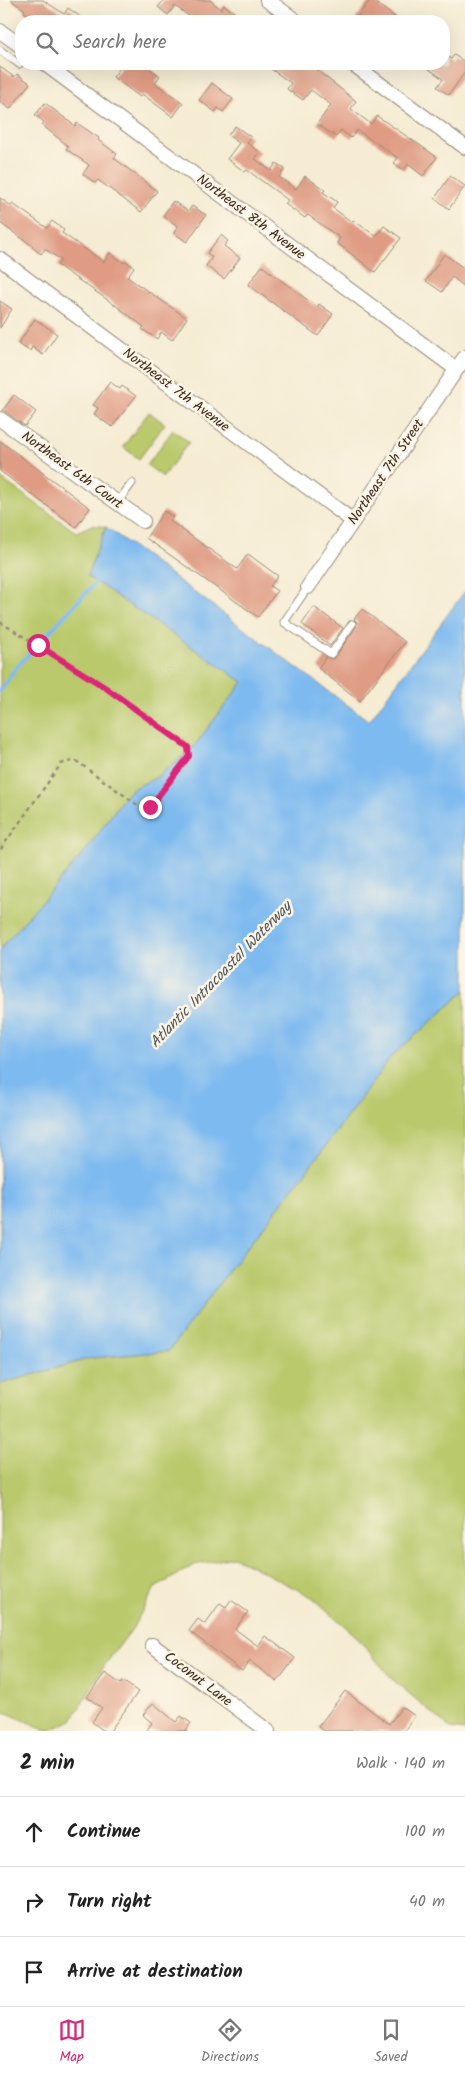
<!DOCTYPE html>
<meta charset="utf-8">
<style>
:root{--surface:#fff;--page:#f6f6f6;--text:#222;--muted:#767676;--line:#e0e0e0;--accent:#db2777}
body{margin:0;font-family:Kalam,sans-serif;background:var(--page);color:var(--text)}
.stop{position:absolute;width:15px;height:15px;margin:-11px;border:4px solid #db2777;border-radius:50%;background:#fff}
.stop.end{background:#db2777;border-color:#fff;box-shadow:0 1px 5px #0008}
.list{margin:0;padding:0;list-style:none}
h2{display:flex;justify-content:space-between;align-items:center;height:65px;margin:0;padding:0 20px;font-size:21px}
h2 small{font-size:16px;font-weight:400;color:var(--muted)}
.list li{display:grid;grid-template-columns:32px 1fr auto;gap:15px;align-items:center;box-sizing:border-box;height:70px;padding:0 20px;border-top:1px solid var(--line)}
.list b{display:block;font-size:19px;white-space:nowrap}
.list em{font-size:16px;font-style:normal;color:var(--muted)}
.icon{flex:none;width:28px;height:28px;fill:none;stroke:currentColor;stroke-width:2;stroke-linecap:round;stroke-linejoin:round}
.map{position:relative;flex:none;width:465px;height:1731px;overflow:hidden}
.search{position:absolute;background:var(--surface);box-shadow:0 5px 20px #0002;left:15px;right:15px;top:15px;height:55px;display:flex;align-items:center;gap:12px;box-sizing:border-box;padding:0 18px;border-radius:20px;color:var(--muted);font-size:19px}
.sheet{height:275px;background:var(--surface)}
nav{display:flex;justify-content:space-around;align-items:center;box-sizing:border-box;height:70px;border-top:1px solid var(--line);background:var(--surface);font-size:14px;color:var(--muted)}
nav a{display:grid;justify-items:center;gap:2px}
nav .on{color:var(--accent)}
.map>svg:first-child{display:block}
</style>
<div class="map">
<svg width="465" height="1731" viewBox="0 0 465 1731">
<rect width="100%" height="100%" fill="#fcf5e5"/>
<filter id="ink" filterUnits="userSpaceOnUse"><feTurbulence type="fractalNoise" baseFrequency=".02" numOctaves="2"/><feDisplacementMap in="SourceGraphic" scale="10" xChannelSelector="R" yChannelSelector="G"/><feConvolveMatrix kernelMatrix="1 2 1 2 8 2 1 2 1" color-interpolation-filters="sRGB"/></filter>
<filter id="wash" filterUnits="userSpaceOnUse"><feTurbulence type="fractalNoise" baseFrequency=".0096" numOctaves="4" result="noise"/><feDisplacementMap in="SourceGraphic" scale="20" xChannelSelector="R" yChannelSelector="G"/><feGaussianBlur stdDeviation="1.12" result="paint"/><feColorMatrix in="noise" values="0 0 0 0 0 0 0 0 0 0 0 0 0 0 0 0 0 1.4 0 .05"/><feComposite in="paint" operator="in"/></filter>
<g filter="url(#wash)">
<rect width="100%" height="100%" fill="#f5ecd3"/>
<!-- green -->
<g fill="#b9c96c" stroke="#7a7a45">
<path d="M149,412L165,424L139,459L123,447Z"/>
<path d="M173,430L189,442L163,477L147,465Z"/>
<path d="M0,478L76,532L92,525L106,527L87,576L243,682L192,749L155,778L134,788L125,796L87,849L0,949Z"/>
<path d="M465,991V1731L451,1729L392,1679L355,1635L312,1597L234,1557L194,1565L155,1588L132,1629L104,1666L72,1720L49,1731L0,1710V1384L91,1358L169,1351L231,1268L322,1151L390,1058Z"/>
</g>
<!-- water -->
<path fill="#7dbaf0" stroke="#5c7287" d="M106,527L369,721L465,591V991L390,1058L322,1151L231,1268L169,1351L91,1358L0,1384V949L87,849L125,796L134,788L156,778L192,749L243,682L87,576Z"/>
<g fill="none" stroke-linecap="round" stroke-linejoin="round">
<!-- stream -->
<path stroke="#7dbaf0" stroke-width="4" d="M0,691L15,669L96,582"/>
</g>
<g id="blocks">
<!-- building -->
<g fill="#df9b83">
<path d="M11,0H43L64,14L68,8L86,21H38L24,12L25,10Z"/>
<path d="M164,0H210L221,9L224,5L247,21H196L175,6L168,15L158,7Z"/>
<path d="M370,0H372L400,21H354Z"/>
<path d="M444,54L451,59L454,55L465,62V72L449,95L437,87L443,79L422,64H444Z"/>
<path d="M123,64H144L160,76L155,83L183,103L173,117L142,94L140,97L113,77Z"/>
<path d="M264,64H309L356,101L351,109L371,124L377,116L437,157L423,176L408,164L404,170L394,163L398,158L357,130L351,138L341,130L336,137L317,124L331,105L311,90L303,100L287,89L291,83Z"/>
<path d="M0,67L14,77L17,74L30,83L10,109L0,102Z"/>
<path d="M212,83L233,99L223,112L218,108L215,112L199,100Z"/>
<path d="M45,103L75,126L77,123L99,138L98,140L117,154L114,158L157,191L141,212L98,180L95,183L83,174L89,165L66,149L68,146L42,125L44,122L35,115Z"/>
<path d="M235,126L251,137L247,143L260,152L255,159L271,171L276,163L285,169L279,177L296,189L305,176L325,190L323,192L337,202L333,208L352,222L353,220L376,236L384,226L401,238L375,272L337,243L340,238L308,215L305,218L285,204L288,200L247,170L245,172L227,159L239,143L228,135Z"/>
<path d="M450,176L465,186L449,209L435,198Z"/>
<path d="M0,198L11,206L13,204L47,228L52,221L64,230L62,233L104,262L110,253L124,263L126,261L134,267L127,277L187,318L172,340L161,332L157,339L142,329L144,327L115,305L57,265L61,260L45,249L41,254L32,247L33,246L0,223Z"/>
<path d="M173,201L188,211L192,206L206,215L187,242L174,233L178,226L163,216Z"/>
<path d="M221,235L228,241L224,246L240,258L224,279L206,266L212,257L207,253Z"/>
<path d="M444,254L465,269V287L452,277L442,292L426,281Z"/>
<path d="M262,266L317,307L319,304L333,314L318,336L248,285Z"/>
<path d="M0,301L12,309L0,328Z"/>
<path d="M35,319L57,334L43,355L32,347L30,351L18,344Z"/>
<path d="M110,382L120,389L122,386L136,396L112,427L94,414L98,408L93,405Z"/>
<path d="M14,395L36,412L25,426L3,410Z"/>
<path d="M0,441L90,508L76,527L0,471Z"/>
<path d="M164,511L173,517L170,521L237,569L248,554L278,576L270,586L277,591L258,617L146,538Z"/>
<path d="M314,607L343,628L330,646L302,624Z"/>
<path d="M362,609L405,642L360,701L318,668L326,657L331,659L335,657L356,627L357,622L354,619Z"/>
<path d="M231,1600L248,1612L235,1629L258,1646L265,1636L295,1658L277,1682L250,1661L242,1671L189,1631L198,1619L205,1624L220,1603L226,1607Z"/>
<path d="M105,1673L121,1684L123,1681L138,1692L110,1731H104L92,1722L102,1708L87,1697Z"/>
<path d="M345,1691L389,1724L402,1707L415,1716L404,1731H323L318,1727Z"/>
<path d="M153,1703L176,1722L181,1716L191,1723L186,1730L188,1731H146L152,1723L143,1715Z"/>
</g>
</g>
</g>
<g filter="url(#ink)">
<use href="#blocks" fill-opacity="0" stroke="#988b78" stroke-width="1"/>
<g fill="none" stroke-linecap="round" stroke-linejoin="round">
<!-- service casing -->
<g stroke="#988b78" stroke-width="9">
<g id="service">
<path d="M0,50L19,64"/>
<path d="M117,503L132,483"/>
<path d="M308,587L284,622L331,654L352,624"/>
</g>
</g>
<!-- minor casing -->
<g stroke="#988b78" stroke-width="16">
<g id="minor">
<path d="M267,0L296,21"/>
<path d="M0,31L21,46"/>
<path d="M45,64L456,369"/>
<path d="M353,64L465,147"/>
<path d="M0,259L353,521"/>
<path d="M0,419L143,521"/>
<path d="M308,587L465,357"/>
<path d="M152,1645L268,1731"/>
</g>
</g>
<!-- path -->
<path stroke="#988b78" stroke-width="2.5" stroke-dasharray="4 4" stroke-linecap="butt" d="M0,622L106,688L188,747L189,756L150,807L139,806L75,760L61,764L0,850"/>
<!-- service -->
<use href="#service" stroke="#fff" stroke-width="7"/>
<!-- minor -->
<use href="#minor" stroke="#fff" stroke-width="14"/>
</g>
</g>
<g fill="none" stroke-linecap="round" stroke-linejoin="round" filter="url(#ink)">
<!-- route -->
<path stroke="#db2777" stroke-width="6" d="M38,645L106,688L188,747L189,756L150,807"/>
</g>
<g text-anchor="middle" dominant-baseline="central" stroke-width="5" stroke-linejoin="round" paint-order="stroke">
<!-- street labels -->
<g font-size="14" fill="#3b2a1e" stroke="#fcf5e5">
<text transform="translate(251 217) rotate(37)">Northeast 8th Avenue</text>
<text transform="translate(176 390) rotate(37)">Northeast 7th Avenue</text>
<text transform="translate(72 470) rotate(36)">Northeast 6th Court</text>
<text transform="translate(386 472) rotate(-56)">Northeast 7th Street</text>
<text transform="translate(198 1679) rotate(37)">Coconut Lane</text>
</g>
<!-- water labels -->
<g font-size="15" font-style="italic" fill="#4f555d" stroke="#fcf5e5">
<text transform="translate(221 975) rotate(-46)">Atlantic Intracoastal Waterway</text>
</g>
</g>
</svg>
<div class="stop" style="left:38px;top:645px"></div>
<div class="stop end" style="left:150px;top:807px"></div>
<div class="search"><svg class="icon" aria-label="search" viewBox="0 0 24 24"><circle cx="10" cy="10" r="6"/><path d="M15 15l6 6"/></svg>Search here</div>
</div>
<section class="sheet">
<h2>2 min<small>Walk · 140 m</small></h2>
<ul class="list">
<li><svg class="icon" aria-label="ahead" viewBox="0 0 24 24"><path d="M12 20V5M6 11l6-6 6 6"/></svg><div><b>Continue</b></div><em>100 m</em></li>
<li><svg class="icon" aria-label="right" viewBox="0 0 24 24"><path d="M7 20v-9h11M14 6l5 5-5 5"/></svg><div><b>Turn right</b></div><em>40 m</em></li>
<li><svg class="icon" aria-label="arrive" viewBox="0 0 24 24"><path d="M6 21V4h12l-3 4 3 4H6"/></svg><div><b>Arrive at destination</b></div></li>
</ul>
</section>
<nav>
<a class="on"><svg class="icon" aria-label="map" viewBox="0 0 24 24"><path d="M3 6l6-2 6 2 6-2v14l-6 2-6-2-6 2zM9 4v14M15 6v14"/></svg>Map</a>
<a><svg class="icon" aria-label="directions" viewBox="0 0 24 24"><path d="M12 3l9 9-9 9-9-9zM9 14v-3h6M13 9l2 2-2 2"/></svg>Directions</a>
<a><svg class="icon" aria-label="saved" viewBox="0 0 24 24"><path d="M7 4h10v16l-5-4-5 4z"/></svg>Saved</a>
</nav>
